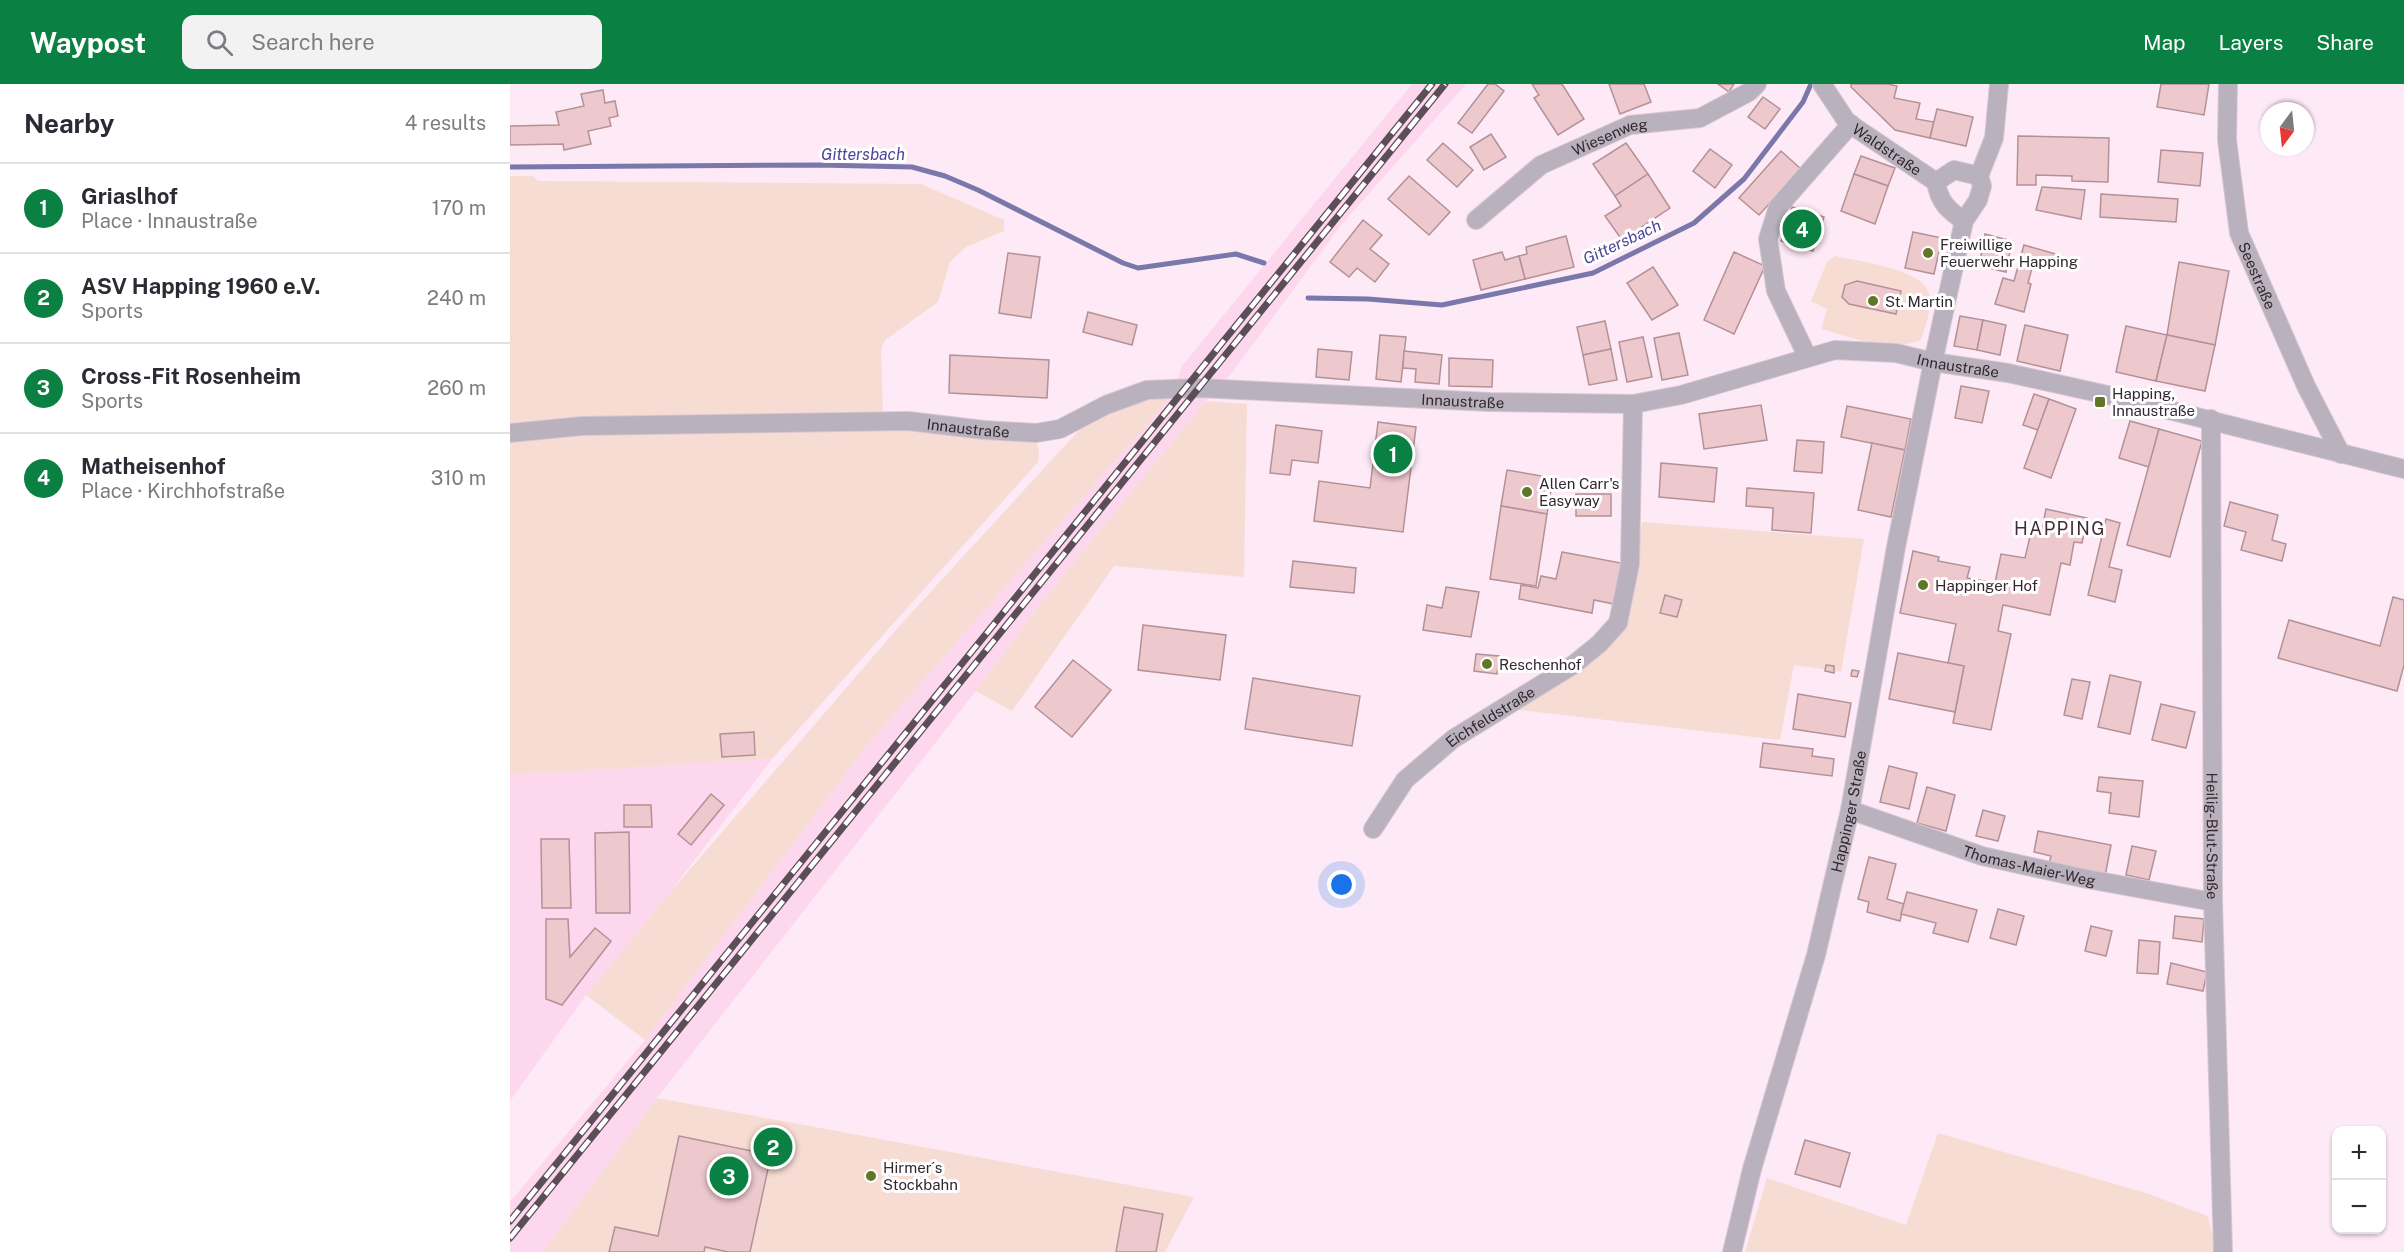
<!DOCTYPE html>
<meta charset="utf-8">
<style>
:root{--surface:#fff;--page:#f2f2f3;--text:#2b2b33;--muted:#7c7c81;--line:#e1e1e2;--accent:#0b8043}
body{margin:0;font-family:"Public Sans",sans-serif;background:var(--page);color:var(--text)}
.controls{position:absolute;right:18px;bottom:18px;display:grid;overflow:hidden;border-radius:12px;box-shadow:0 2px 4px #0004}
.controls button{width:54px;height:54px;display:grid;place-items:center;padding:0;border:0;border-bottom:2px solid var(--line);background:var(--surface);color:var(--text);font:30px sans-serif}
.compass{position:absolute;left:1750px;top:18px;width:54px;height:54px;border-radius:50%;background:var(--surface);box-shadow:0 2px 4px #0004;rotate:195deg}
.you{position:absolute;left:832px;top:801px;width:21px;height:21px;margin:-15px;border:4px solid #fff;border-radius:50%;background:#1a73e8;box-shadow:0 0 0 9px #1a73e833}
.badge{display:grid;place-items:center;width:39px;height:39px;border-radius:50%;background:var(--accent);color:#fff;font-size:20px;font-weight:700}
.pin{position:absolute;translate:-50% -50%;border:3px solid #fff;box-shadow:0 2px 6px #0006}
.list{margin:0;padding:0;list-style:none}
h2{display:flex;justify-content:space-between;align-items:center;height:78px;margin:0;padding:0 24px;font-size:26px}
h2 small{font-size:20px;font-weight:400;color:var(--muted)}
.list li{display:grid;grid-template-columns:39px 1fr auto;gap:18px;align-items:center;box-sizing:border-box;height:90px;padding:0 24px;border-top:2px solid var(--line)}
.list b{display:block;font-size:22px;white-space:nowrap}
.list p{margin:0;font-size:20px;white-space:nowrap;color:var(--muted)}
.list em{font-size:20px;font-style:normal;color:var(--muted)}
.icon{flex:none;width:33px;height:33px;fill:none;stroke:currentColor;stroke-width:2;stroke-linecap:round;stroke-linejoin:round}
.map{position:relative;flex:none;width:1894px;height:1168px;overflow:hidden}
header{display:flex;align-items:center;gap:36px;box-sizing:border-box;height:84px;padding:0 30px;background:var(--accent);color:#fff}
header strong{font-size:28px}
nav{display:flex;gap:33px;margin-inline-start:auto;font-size:21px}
.search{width:420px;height:54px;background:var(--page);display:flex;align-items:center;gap:15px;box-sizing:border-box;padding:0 21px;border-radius:12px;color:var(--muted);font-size:22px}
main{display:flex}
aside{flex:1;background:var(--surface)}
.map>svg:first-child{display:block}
</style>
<header>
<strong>Waypost</strong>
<div class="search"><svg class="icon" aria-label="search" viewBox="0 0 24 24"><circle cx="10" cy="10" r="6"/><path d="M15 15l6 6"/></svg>Search here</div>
<nav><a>Map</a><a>Layers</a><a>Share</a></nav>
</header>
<main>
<aside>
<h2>Nearby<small>4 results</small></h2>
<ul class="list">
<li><span class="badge">1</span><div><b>Griaslhof</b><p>Place · Innaustraße</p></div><em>170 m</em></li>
<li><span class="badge">2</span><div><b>ASV Happing 1960 e.V.</b><p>Sports</p></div><em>240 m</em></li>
<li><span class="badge">3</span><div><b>Cross-Fit Rosenheim</b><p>Sports</p></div><em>260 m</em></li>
<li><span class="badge">4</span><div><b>Matheisenhof</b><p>Place · Kirchhofstraße</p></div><em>310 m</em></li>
</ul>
</aside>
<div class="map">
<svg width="1894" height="1168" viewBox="0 0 1894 1168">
<rect width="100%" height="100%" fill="#fdeaf6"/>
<!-- built -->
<g fill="#fcd7ee">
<path d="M902,0H956L832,140L721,290L696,317L535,514L466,607L147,1014L33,1168H0V1118L135,956L362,655L660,314L672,282Z"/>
<path d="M262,675L157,812L76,911L0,1017V691Z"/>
</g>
<!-- green -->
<g fill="#f7dcd4">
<path d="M0,92H23L28,97L411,100L494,136V147L456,163L440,178L428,218L375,256L371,265L373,330L0,341Z"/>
<path d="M1325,172C1347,177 1413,185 1419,209C1423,224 1415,242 1411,256C1378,269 1345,254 1311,245L1317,225L1301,217L1317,178Z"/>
<path d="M648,313L660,314L362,655L135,956L76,911L157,812L392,539L571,344C595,332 621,318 648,313Z"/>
<path d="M696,317L737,320L734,493L604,482L502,627L466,607L535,514Z"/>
<path d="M338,343L437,348L523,356L527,359L529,368L528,378L262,675L0,691V356L49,351Z"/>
<path d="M1132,438L1354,455L1331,588L1284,581L1270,656L1000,625L1113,540Z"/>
<path d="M147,1014L684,1113L655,1168H33Z"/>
<path d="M1428,1049L1636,1109L1698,1132L1706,1168H1235L1257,1094L1396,1141Z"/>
</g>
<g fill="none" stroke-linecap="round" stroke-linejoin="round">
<!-- stream -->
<g stroke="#7a77ab" stroke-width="5">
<path d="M0,83L309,81L402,83L435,92L468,106L613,179L628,184L726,170L754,179"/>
<path d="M798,214L858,215L932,221L1083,189L1184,139L1234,95L1293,18L1301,0"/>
</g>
</g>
<!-- building -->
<g fill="#edc9ce" stroke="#b39196" stroke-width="1.5">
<path d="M978,0H985L994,7L962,49L948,39Z"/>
<path d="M1022,0H1052L1074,35L1048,51L1024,14L1029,11Z"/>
<path d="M1099,0H1134L1141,18L1110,30Z"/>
<path d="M1208,0H1224L1219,8Z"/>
<path d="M1341,0H1378L1387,2L1384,14L1410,19L1406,35L1424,38L1420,54L1385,46L1341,3Z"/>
<path d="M1651,0H1699L1694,31L1647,23Z"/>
<path d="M93,6L95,19L105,17L108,32L99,34L101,42L78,47L81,60L54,66L53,60L0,61V42L49,41L46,28L74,22L71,10Z"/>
<path d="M1253,13L1270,25L1255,45L1238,33Z"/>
<path d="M1427,25L1463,33L1456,62L1420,54Z"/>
<path d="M981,50L996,73L974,86L960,63Z"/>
<path d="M1508,52L1599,54L1598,98L1562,97V92L1526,91V101H1507Z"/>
<path d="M933,59L963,86L947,103L917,76Z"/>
<path d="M1116,59L1138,90L1105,112L1083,80Z"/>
<path d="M1200,65L1222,81L1205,104L1183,87Z"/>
<path d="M1651,66L1693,69L1690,102L1648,98Z"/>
<path d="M1271,67L1291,85L1249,131L1229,114Z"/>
<path d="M1351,72L1385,84L1378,102L1344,90Z"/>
<path d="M1138,90L1160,124L1112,156L1095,132L1111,122L1105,112Z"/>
<path d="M1344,90L1378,102L1365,140L1331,127Z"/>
<path d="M899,92L940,128L919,151L878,115Z"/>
<path d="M1532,103L1575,106L1571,135L1526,126Z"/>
<path d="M1591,110L1668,115L1666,138L1590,133Z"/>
<path d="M1282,123L1314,133L1303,167L1271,157Z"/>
<path d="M853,136L872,151L860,165L879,180L865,198L847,184L839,193L820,178Z"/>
<path d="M1403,148L1432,154L1424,190L1395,184Z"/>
<path d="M1475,150L1502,157L1496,188L1469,182Z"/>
<path d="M1056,152L1064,183L1015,195L1009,172L1017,170L1016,163Z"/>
<path d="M1514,161L1549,171L1545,185L1523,180L1518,199L1521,200L1514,228L1485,220L1493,194L1504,197Z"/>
<path d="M992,168L995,176L1009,172L1015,195L971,206L963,176Z"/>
<path d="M1224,168L1255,182L1224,250L1194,236Z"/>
<path d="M498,169L530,173L521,234L489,229Z"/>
<path d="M1669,178L1719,187L1705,261L1657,251Z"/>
<path d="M1143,183L1168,221L1142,236L1117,199Z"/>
<path d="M1347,197L1391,207L1386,230L1339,220L1332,213L1335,201Z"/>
<path d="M578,228L627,241L622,261L573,248Z"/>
<path d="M1450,232L1473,236L1467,266L1444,262Z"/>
<path d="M1473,236L1496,241L1490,271L1467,266Z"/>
<path d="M1095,237L1101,265L1073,271L1067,243Z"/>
<path d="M1515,241L1558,251L1550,287L1507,277Z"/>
<path d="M1616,242L1657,251L1646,297L1606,288Z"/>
<path d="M1169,249L1178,291L1152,296L1144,254Z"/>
<path d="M870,251L896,253L891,298L866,295Z"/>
<path d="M1657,251L1705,261L1695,307L1646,297Z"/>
<path d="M1133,253L1142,293L1117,298L1109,258Z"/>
<path d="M808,265L842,268L839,296L806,293Z"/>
<path d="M1101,265L1107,296L1079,301L1073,271Z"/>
<path d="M894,267L932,271L929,300L905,298L906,285L893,284Z"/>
<path d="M440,271L539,276L537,314L439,309Z"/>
<path d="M939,274L983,276L982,303L939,302Z"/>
<path d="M1451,302L1479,307L1472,339L1445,334Z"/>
<path d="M1524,310L1539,315L1528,346L1513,341Z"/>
<path d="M1539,315L1566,325L1541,394L1514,384Z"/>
<path d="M1251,321L1257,356L1194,365L1189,330Z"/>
<path d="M1337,322L1401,335L1395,366L1331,353Z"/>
<path d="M1620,337L1649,345L1639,383L1609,374Z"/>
<path d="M868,338L906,343L893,448L804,437L809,397L860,404Z"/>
<path d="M766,341L812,347L808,379L782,376L780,391L760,389Z"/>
<path d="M1649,345L1692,357L1660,473L1617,461Z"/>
<path d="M1287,356L1314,358L1312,389L1284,387Z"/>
<path d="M1362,359L1395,366L1381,433L1348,426Z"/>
<path d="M1151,379L1207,384L1204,418L1149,413Z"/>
<path d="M997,386L1043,394L1037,430L991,422Z"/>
<path d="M1237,404L1304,409L1301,449L1262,446L1263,424L1236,422Z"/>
<rect x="1066" y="410" width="35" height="22"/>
<path d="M1720,418L1768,431L1762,456L1776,460L1772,477L1731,466L1736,448L1714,442Z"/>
<path d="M991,422L1037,430L1026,502L980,495Z"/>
<path d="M1536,425L1577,434L1572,459L1564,458L1560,481L1551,479L1540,531L1493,521L1488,547L1501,550L1481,646L1443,639L1454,582L1438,579L1446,540L1390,529L1403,467L1429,473L1428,477L1460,483L1457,494L1485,499L1491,470L1515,474L1521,448L1531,450Z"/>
<path d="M1596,435L1610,439L1599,483L1612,486L1605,518L1578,511Z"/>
<path d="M1052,468L1111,479L1104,520L1084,516L1082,529L1009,515L1011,501L1028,504L1031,492L1046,495Z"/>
<path d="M783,477L846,484L844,509L780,503Z"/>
<path d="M936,503L969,508L961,553L913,546L917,521L932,524Z"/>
<path d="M1155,511L1172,516L1167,533L1150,529Z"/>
<path d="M1883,513L1894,516V581L1887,607L1768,574L1779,536L1870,562Z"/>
<path d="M633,541L716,551L710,596L628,586Z"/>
<path d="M1388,569L1454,582L1445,628L1379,615Z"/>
<path d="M966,570L989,572L987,590L964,587Z"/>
<path d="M563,576L601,606L562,653L525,623Z"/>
<path d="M1316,581L1324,582V589L1315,587Z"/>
<path d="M1342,586L1349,587L1347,593L1341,592Z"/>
<path d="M1600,591L1631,598L1620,650L1588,643Z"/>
<path d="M743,594L850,612L842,662L735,645Z"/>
<path d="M1562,595L1580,598L1572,635L1554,631Z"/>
<path d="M1288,610L1341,619L1335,653L1283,645Z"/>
<path d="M1651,620L1685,628L1676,664L1642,656Z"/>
<path d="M244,648L245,671L212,673L210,650Z"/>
<path d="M1253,659L1303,665L1302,672L1324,675L1322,692L1250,683Z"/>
<path d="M1379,682L1407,689L1399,725L1370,718Z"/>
<path d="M1589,693L1633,697L1629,733L1599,729L1601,709L1587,707Z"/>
<path d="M1417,703L1445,711L1436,747L1407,739Z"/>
<path d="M201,710L214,721L181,761L168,750Z"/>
<path d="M114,721H141L142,743H114Z"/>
<path d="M1473,726L1495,732L1488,757L1466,752Z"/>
<path d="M1528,747L1601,761L1595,792L1539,780L1541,772L1524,768Z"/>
<path d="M119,748L120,829H86L85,749Z"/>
<path d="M31,755H59L61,824H32Z"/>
<path d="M1622,762L1646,767L1639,796L1616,791Z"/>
<path d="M1359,773L1386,780L1377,815L1394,820L1390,837L1357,828L1359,818L1348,815Z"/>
<path d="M1397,808L1467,826L1458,858L1423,849L1426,839L1391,830Z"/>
<path d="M1488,825L1514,832L1506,861L1480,854Z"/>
<path d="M1665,832L1694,835L1692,858L1663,854Z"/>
<path d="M36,835H58L60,873L85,844L101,857L52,921L36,915Z"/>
<path d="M1581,842L1602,847L1596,872L1575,867Z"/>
<path d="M1629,856L1650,858L1648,890L1627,889Z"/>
<path d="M1661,879L1697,888L1693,907L1657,900Z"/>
<path d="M169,1052L261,1071L240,1168H218L195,1163L194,1168H99L105,1143L148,1152Z"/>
<path d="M1295,1056L1340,1069L1330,1103L1285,1090Z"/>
<path d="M614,1123L653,1130L646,1168H606Z"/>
</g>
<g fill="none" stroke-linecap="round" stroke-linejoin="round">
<!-- minor casing -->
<g stroke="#d8c7d2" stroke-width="20">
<g id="minor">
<path id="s1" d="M1312,0L1337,38L1426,98"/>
<path id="s2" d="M1718,0L1717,56L1729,149L1796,302L1831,370"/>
<path id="s3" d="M966,136L1031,81L1120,41L1190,34L1239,8L1247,0"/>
<path d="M1454,137C1438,126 1429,118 1426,98L1444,86L1469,92"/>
<path d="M1297,272L1266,207L1258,155L1268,123L1341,40"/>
<path id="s4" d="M1701,335L1703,818L1713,1168"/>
<path id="s5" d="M0,349L72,342L398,337L474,346L526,349L550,345L596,321L637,306L688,304L980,318L1123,320L1171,311L1325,266L1386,269L1423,278L1498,289L1611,314L1894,385"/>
<path id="s6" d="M1340,726L1472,772L1572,794L1703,818"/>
<path id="s7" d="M863,745L895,696L943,655L1063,581L1089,560L1108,539L1120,480L1123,320"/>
<path id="s8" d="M1222,1168L1242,1085L1306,871L1340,726L1386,463L1423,278L1454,137L1468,116L1472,102L1469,92L1484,54L1489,0"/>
</g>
</g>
<!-- minor -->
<use href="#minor" stroke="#b9b1bd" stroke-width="18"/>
<!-- rail casing -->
<g stroke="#5b4e56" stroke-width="7">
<g id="rail">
<path d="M0,1137L922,0"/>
<path d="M0,1154L935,0"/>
</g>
</g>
<!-- rail -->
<use href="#rail" stroke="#fefefe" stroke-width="4.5" stroke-dasharray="14" stroke-linecap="butt"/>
</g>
<!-- markers -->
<g fill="#617626" stroke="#fefefe" stroke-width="2">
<circle cx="1418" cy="169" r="6"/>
<circle cx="1363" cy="217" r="6"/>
<rect x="1584" y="312" width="12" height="12" rx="3"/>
<circle cx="1017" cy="408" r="6"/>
<circle cx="1413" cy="501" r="6"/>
<circle cx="977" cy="580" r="6"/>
<circle cx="361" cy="1092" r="6"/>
</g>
<g text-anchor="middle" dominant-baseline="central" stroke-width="6" stroke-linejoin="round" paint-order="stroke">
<!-- street labels -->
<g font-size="15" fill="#32272e" stroke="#fefefe">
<text stroke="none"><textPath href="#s3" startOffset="160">Wiesenweg</textPath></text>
<text stroke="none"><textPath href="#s1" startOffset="94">Waldstraße</textPath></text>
<text stroke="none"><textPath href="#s2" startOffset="196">Seestraße</textPath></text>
<text stroke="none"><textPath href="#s5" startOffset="1467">Innaustraße</textPath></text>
<text stroke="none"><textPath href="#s5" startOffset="963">Innaustraße</textPath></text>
<text stroke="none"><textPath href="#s5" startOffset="459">Innaustraße</textPath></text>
<text stroke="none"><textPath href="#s7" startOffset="165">Eichfeldstraße</textPath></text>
<text stroke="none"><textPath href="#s8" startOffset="456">Happinger Straße</textPath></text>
<text stroke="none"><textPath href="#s4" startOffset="417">Heilig-Blut-Straße</textPath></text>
<text stroke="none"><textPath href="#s6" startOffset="188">Thomas-Maier-Weg</textPath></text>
</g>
<!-- poi labels -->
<g font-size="15" fill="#32272e" stroke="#fefefe" text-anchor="start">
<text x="1430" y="160">Freiwillige<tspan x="1430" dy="17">Feuerwehr Happing</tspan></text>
<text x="1375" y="217">St. Martin</text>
<text x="1602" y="309">Happing,<tspan x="1602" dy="17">Innaustraße</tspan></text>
<text x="1029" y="399">Allen Carr's<tspan x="1029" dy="17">Easyway</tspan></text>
<text x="1425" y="501">Happinger Hof</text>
<text x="989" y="580">Reschenhof</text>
<text x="373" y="1083">Hirmer´s<tspan x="373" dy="17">Stockbahn</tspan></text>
</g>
<!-- water labels -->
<g font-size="16" font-style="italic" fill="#4c4599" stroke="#fefefe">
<text x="353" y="70">Gittersbach</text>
<text transform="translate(1112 158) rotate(-25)">Gittersbach</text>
</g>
<!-- quarter labels -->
<g font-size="18" letter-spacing="1.5" fill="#412a39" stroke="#fefefe">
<text x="1550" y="444">HAPPING</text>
</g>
</g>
</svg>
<div class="controls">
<button>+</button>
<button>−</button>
</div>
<svg class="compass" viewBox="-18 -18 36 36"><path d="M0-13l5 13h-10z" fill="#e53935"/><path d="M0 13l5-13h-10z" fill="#7c7c81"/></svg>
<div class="you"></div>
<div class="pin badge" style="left:883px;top:370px">1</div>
<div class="pin badge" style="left:263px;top:1063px">2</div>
<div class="pin badge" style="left:219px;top:1092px">3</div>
<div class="pin badge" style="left:1292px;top:145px">4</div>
</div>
</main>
